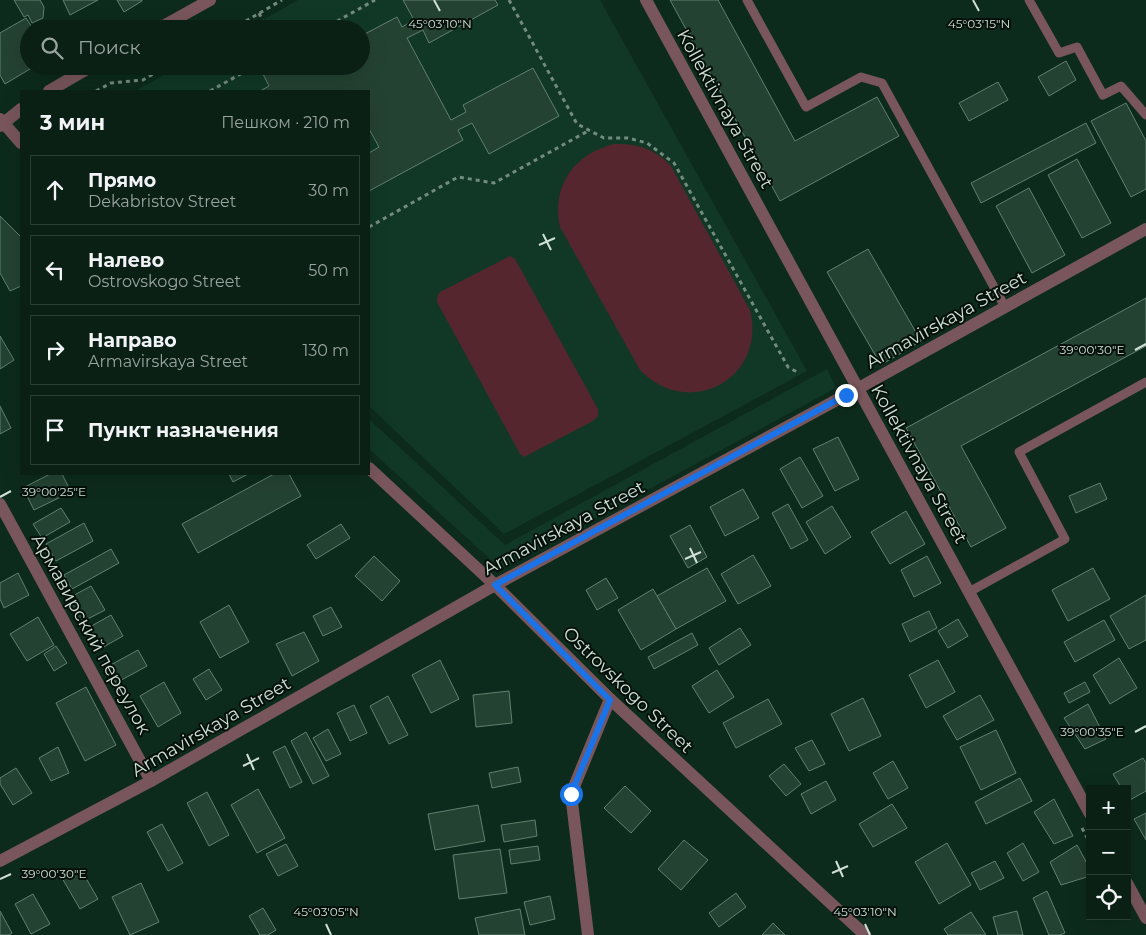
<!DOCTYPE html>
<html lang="ru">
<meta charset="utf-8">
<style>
:root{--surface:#0a2015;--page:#182d22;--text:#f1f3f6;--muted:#99a3a0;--line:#2a3e34}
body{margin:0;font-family:Montserrat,sans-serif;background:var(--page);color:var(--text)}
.controls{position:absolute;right:15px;bottom:15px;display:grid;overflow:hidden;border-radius:0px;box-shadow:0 5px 20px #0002}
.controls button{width:45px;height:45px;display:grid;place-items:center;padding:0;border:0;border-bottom:1px solid var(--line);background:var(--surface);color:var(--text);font:25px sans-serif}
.stop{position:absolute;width:15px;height:15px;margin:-11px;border:4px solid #1a73e8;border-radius:50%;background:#fff}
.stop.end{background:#1a73e8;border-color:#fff;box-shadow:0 1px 5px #0008}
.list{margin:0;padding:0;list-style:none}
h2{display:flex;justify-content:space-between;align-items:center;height:65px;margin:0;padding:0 20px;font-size:21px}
h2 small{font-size:16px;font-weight:400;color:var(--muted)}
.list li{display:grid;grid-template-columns:32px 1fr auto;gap:15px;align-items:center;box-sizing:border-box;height:70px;margin:0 10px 10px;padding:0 10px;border:1px solid var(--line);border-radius:0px}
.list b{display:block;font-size:19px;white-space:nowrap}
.list p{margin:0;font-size:16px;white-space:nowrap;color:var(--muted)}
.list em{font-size:16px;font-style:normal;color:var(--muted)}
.icon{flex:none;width:28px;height:28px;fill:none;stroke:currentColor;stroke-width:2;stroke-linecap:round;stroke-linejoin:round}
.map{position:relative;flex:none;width:1146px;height:935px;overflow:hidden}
.search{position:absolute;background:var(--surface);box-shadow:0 5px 20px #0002;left:20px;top:20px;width:350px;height:55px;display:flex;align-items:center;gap:12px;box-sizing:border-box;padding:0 18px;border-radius:28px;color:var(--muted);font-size:19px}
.panel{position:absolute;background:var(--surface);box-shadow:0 5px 20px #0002;left:20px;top:90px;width:350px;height:385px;border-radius:0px}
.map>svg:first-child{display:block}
</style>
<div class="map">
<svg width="1146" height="935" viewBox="0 0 1146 935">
<rect width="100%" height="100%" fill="#0d2b1c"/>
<!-- built -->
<g fill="#113826">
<path d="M298,0H600L807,371L504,534L369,406V91H135L180,66H361V29H247Z"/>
<path d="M827,369L836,388L501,569L369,449V419L505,545Z"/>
</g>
<!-- green -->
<g fill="#55262e">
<path d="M614,144C638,143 655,149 671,166L750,310C767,378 689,421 640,370L560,227C551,186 574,154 614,144Z"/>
<path d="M510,256L515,259L598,409V416L593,421L524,457L520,454L437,302V297L440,292Z"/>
</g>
<!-- building -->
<g fill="#244232" stroke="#61806f">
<path d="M14,0H40L44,7L43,18L32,23L28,15L24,17Z"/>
<path d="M63,0H98L70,15Z"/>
<path d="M117,0H142V1L124,12Z"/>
<path d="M403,0H495L498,5L429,43L423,30L407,38L451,120L466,112L463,105L533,68L559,116L489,154L472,123L458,130L463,140L369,191V153L379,147L369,129V91H260L269,86L260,68L361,66V36L397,17L402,27L414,20Z"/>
<path d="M670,0H718L795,141L877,97L899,136L780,201Z"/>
<path d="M26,18L33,29H29V66H35L5,84L0,75V33Z"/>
<path d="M1066,61L1076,80L1049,96L1038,77Z"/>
<path d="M998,82L1008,100L969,121L959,103Z"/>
<path d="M1126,103L1146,141V189L1131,197L1091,121Z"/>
<path d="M1086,123L1096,143L981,203L971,183Z"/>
<path d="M1077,159L1111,223L1082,238L1048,175Z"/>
<path d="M1029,188L1065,255L1032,273L996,206Z"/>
<path d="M0,216L21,237V286L10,291L0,273Z"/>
<path d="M868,249L921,341L881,365L827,272Z"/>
<path d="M1146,298V346L961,446L1006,528L971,547L906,428Z"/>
<path d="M0,336L14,360L0,369Z"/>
<path d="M0,406L11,428L0,434Z"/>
<path d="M838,437L859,479L835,491L813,449Z"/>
<path d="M800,457L823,496L802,508L780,469Z"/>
<path d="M50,474H62L71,492L34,510L23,488Z"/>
<path d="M229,474H248L233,482Z"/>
<path d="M274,474H289L301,496L198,553L182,524Z"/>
<path d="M1100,483L1107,499L1076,513L1069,496Z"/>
<path d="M743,489L759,518L725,536L710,507Z"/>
<path d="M788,504L808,540L791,549L772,513Z"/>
<path d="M832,506L851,537L825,554L806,522Z"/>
<path d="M61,508L70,522L42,538L33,524Z"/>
<path d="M906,511L925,544L890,564L871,532Z"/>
<path d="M84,523L93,541L56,561L46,544Z"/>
<path d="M341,524L350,538L316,559L307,545Z"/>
<path d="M690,525L707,557L688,568L670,536Z"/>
<path d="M111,549L119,563L72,589L64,575Z"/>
<path d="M753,555L771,586L738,604L721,574Z"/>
<path d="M374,556L400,581L382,601L355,576Z"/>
<path d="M927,556L941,583L914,597L901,570Z"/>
<path d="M707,568L726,601L676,629L657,596Z"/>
<path d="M1093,568L1110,599L1068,621L1052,590Z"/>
<path d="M18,573L29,595L4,608L0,599V583Z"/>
<path d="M606,578L618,598L597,610L586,590Z"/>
<path d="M91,586L105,610L80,623L67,599Z"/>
<path d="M653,589L676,629L641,650L618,610Z"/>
<path d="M1146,595V640L1129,649L1110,616Z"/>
<path d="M229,605L249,642L220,658L200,622Z"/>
<path d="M331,607L342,627L323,636L313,616Z"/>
<path d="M929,611L937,628L910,642L902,624Z"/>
<path d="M111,615L123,636L100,649L88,628Z"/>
<path d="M38,617L54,645L27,661L10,634Z"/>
<path d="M958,619L968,636L948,648L938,631Z"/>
<path d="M1104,620L1115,640L1075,662L1064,642Z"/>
<path d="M740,628L751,645L719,665L709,648Z"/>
<path d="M304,632L319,661L292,676L276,644Z"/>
<path d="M692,633L698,645L654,669L648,657Z"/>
<path d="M56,646L67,663L54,671L44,654Z"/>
<path d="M138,650L147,666L116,683L107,667Z"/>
<path d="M1119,658L1137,688L1110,704L1093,675Z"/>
<path d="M440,660L459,699L431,713L412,675Z"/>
<path d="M938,660L955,692L926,708L909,675Z"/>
<path d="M209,669L222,690L206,700L193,679Z"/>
<path d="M717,670L734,697L709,713L692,686Z"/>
<path d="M164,682L181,713L158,727L140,696Z"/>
<path d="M1085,682L1090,692L1069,703L1064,693Z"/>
<path d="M86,687L116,745L85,761L56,703Z"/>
<path d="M509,691L512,723L476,727L473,695Z"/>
<path d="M980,695L994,720L957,740L943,716Z"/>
<path d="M388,696L408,735L389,744L370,706Z"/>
<path d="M863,698L881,736L849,751L831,714Z"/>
<path d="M768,699L782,724L736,748L723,723Z"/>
<path d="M1088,704L1106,739L1085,749L1064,718Z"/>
<path d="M354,705L367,733L350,741L337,713Z"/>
<path d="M328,729L341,754L326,761L313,738Z"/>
<path d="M996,730L1016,773L981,790L960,747Z"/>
<path d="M306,732L329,776L313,784L291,741Z"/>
<path d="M812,740L825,764L809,771L795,748Z"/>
<path d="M285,746L302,782L290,788L273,752Z"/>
<path d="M58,747L69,773L51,781L39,758Z"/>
<path d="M1143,758L1146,763V791L1128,801L1127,789H1122L1113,774Z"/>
<path d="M893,761L908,788L888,799L873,773Z"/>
<path d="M784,764L801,784L786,796L769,776Z"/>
<path d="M518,767L521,782L492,788L489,773Z"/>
<path d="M16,768L32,793L13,805L0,784V778Z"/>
<path d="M1020,778L1032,801L986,824L975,802Z"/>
<path d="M826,781L836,800L811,814L801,794Z"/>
<path d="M625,786L651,811L631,833L604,808Z"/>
<path d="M258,789L285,838L257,853L231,805Z"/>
<path d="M207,792L229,835L209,846L187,803Z"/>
<path d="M1054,799L1073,836L1054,844L1034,812Z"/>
<path d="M892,804L907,828L873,847L859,824Z"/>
<path d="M478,805L485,841L435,850L428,814Z"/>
<path d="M1146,813V840L1134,819Z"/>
<path d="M535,820L537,836L504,842L501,825Z"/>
<path d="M162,824L183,863L168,871L147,832Z"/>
<path d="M684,840L708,860L681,890L658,869Z"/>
<path d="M947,843L971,885L939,904L915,862Z"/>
<path d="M1023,843L1039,872L1023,881L1007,853Z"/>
<path d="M286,844L298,866L278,876L266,854Z"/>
<path d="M1077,845L1090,869V876L1061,885L1050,862Z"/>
<path d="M538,846L540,860L511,864L509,850Z"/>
<path d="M500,849L507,893L459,899L453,855Z"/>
<path d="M995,861L1004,878L980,890L971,873Z"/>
<path d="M80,868L98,899L80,909L62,878Z"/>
<path d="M141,883L159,922L130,935L112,897Z"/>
<path d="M1047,891L1065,933L1060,935H1049L1033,898Z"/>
<path d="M736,893L746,907L719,927L709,913Z"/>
<path d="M33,894L50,924L31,934L15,904Z"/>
<path d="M550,896L555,919L530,925L524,902Z"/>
<path d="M263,908L276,930L268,935H260L249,916Z"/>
<path d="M520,909L525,935H479L475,918Z"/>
<path d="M0,911L12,933L9,935H0Z"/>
<path d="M1017,911L1023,935H998L993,917Z"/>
<path d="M971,912L986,935H948L944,929Z"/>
<path d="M773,923L785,935H762Z"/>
</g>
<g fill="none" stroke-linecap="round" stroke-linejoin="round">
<!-- path -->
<g stroke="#748b7f" stroke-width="3" stroke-dasharray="4 4" stroke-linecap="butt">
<path d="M509,0L577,124L604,138H628L647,143L674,163L788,367L797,372"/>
<path d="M259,13L267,29"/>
<path d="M232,29L282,0"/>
<path d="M323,29L375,0"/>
<path d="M96,91L111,83L143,80L167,66"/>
<path d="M210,91L255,66"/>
<path d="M369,227L458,177L494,183L588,131"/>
<path d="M1082,828L1090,843"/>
</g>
<!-- service -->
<g stroke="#78565b" stroke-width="9">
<path d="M747,0L806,107L861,77L882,83L1005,307"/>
<path d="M1029,0L1059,53L1077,47L1103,95L1121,86L1146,115"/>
<path d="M969,592L1065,539L1019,452L1146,382"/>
</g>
<!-- minor -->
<g stroke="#78565b" stroke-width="12">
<path d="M646,0L1090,814"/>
<path d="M158,29L210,0"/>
<path d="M49,91L92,66"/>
<path d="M0,119L21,143"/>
<path d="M0,126L21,109"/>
<path d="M369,468L495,585L610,699L865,935"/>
<path d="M0,504L151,781"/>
<path d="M0,861L151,781L495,585L857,389L1146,229"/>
<path d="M1127,883L1146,918"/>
<path d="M588,935L571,794L610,699"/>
</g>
</g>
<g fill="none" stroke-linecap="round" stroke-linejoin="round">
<!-- route -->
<path stroke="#1a73e8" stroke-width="6" d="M571,794L610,700L495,585L846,395"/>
</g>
<!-- ticks -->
<path fill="none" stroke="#cfe0d6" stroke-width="2" d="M434,0L440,11M973,0L979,11M543,234L551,250M539,245L555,238M1135,350L1146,344M0,497L11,491M690,548L697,563M685,559L701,552M1135,732L1146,726M247,754L254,770M243,766L259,758M836,861L843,877M832,873L848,866M0,879L11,874M326,924L331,935M865,924L870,935"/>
<g text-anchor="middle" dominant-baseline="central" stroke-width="4" stroke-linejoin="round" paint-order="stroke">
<!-- street labels -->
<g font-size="18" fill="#cfe0d6" stroke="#05100a">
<text transform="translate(725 109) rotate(61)">Kollektivnaya Street</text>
<text transform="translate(946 320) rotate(-29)">Armavirskaya Street</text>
<text transform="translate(919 464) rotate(61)">Kollektivnaya Street</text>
<text transform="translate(564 528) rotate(-28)">Armavirskaya Street</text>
<text transform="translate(91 634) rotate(61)">Армавирский переулок</text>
<text transform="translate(628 690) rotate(44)">Ostrovskogo Street</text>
<text transform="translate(211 727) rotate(-30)">Armavirskaya Street</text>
</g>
</g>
<g font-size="12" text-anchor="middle" fill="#cfe0d6" stroke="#05100a" stroke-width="4" stroke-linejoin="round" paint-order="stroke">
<text x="440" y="28">45°03'10"N</text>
<text x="979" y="28">45°03'15"N</text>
<text x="1092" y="354">39°00'30"E</text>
<text x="54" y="496">39°00'25"E</text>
<text x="1092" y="736">39°00'35"E</text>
<text x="54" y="878">39°00'30"E</text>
<text x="326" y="916">45°03'05"N</text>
<text x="865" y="916">45°03'10"N</text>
</g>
</svg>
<div class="controls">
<button>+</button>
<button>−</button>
<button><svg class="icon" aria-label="locate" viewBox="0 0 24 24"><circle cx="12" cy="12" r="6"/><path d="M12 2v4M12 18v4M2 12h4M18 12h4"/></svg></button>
</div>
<div class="stop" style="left:571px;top:794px"></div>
<div class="stop end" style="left:846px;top:395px"></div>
<div class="search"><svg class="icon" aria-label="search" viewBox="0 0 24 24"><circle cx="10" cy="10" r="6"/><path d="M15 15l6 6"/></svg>Поиск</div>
<section class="panel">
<h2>3 мин<small>Пешком · 210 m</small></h2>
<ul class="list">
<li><svg class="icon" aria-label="ahead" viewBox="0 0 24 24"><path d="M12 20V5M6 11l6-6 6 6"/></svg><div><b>Прямо</b><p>Dekabristov Street</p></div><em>30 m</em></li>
<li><svg class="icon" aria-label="left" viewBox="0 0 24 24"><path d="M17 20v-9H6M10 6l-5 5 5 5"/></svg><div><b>Налево</b><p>Ostrovskogo Street</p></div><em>50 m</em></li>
<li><svg class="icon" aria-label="right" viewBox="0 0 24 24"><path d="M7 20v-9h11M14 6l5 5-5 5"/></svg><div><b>Направо</b><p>Armavirskaya Street</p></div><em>130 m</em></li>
<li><svg class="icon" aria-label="arrive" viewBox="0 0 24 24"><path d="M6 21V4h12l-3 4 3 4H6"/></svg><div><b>Пункт назначения</b></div></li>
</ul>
</section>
</div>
